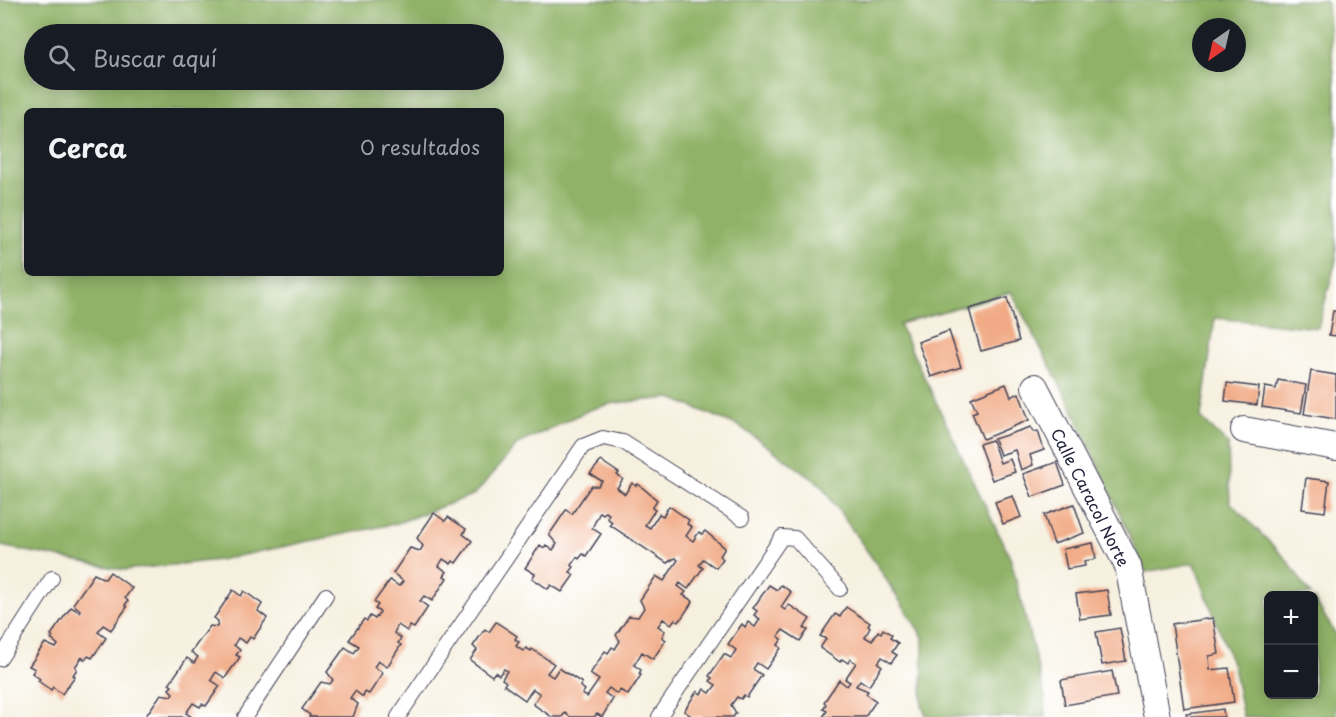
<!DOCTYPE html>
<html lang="es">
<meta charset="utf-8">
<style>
:root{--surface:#171b24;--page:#242831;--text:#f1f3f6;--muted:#9ea1a6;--line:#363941}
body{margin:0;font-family:"Playpen Sans",sans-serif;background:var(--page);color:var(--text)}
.controls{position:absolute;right:18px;bottom:18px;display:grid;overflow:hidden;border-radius:9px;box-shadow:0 3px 15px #0003}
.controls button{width:54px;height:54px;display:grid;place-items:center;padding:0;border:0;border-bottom:2px solid var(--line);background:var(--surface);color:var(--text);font:30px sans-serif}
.compass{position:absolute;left:1192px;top:18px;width:54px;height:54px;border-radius:50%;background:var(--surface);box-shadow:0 3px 15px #0003;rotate:214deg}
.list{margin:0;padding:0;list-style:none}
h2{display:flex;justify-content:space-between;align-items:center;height:78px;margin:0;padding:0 24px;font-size:26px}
h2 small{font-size:20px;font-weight:400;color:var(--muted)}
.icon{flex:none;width:33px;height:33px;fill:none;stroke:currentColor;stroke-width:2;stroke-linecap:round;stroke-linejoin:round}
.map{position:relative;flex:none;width:1336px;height:717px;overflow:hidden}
.search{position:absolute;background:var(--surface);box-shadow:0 3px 15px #0003;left:24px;top:24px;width:480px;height:66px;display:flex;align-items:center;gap:15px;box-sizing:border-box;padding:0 21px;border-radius:33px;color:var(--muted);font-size:22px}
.panel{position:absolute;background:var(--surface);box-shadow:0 3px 15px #0003;left:24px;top:108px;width:480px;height:168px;border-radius:9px}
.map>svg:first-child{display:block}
</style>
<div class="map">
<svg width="1336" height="717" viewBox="0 0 1336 717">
<rect width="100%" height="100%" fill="#fff"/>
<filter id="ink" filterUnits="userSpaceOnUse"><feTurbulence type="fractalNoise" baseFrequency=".0167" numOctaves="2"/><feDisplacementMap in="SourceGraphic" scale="12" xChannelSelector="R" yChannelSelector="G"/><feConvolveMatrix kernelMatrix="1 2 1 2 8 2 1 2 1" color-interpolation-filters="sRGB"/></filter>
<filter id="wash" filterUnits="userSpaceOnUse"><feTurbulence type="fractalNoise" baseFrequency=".008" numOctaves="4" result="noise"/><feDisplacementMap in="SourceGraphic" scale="24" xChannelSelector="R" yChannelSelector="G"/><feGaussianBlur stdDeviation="1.35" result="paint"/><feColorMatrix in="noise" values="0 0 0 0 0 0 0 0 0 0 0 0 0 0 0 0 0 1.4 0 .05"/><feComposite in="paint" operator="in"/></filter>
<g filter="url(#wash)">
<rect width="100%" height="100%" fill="#f6f0df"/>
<!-- forest -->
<path fill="#90b267" stroke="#596a51" stroke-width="1.5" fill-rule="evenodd" d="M0,0H1324L1327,4L1336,94V261L1318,328L1215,318L1201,418L1228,444L1230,502L1288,561L1311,595L1268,596V694H1314V599L1336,635V717H1243L1233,666L1194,563L1146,572L1071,406L1011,292L899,324L1011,560L1045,697L1046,717H927L922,707L923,637L877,565L820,484L739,426L671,398L614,403L589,410L518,444L475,494L398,523L219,560L124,570L0,546ZM1201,27H1237V63H1201ZM34,34H494V80H34ZM27,111H501V273H27Z"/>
<g id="blocks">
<!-- building -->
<g fill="#f1aa85">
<path d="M1007,298L1019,341L981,351L969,309Z"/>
<path d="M1333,311H1336V336L1329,335Z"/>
<path d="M949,331L961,367L931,377L918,342Z"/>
<path d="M1311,371L1336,375V419L1304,414Z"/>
<path d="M1278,380L1306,385L1301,413L1262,407L1265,387L1276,389Z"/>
<path d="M1227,383L1259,387L1257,405L1225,401Z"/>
<path d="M1006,384L1011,397L1019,393L1029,420L983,439L972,413L977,411L971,398Z"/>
<path d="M1031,427L1033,432L1038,431L1044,450L1030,455L1033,465L1021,470L1015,450L1000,455L994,439Z"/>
<path d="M992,440L1000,463L1010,459L1015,472L992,480L979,444Z"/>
<path d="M601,461L619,473L617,475L623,479L617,488L625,494L632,483L636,486L638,484L657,500L652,508L655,510L645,525L650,528L659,514L663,516L669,506L689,520L687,524L692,527L686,536L693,541L699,532L702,534L705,531L725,548L720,556L723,559L716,568L703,559L699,565L703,568L688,589L680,583L678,586L686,592L683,595L693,601L679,622L675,619L671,624L663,619L658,626L665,631L662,637L666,640L653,659L642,652L634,665L641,670L639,674L641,675L628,695L620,690L617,694L609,688L605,693L613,699L602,717L597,714L594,717H570L565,713L562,717H552L533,704L540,694L533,689L525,700L504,685L506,682L502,679L507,671L504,669L499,675L495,672L492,676L470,660L477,650L473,646L485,629L489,632L496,622L517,636L515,639L519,642L516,646L523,651L526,648L531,651L532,649L554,664L547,673L553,677L559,668L582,683L580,686L585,690L582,694L587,697L599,680L590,674L605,651L608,653L612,647L615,649L620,641L616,635L629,616L638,617L644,608L640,600L656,576L664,581L678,560L675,558L667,563L610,525L612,522L607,518L609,514L605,512L603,514L600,512L592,528L601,534L586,556L583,554L579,559L577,557L571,565L574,567L570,572L574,575L562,592L551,585L548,589L532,578L535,574L525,568L540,545L544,548L546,545L553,550L557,544L549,535L566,510L572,514L591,486H598L602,481L590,474Z"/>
<path d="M1057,462L1065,485L1032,497L1023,474Z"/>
<path d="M1306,478L1329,481L1325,512L1302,509Z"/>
<path d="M1013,496L1021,517L1003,524L995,502Z"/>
<path d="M1074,504L1084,533L1054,544L1044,515Z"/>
<path d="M434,513L445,521L448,517L466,529L463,534L472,541L456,563L453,561L451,564L443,559L439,566L447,572L444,576L447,578L432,601L424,596L420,601L428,607L414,628L410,626L407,631L398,625L394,633L401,638L398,643L401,645L387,667L378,661L374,667L383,673L369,694L365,692L363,697L355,691L350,698L358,704L353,717H309L310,715L302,709L321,682L330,684L333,680L327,672L345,647L354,653L359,646L349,640L364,619L367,621L370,616L375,619L380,612L375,609L378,605L374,602L390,580L399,586L403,581L393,573L410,548L420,551L423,546L417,538Z"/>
<path d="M1093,543L1096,559L1084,561L1085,566L1067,569L1063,549Z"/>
<path d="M110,572L132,588L125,598L128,601L125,605L127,607L111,630L103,625L98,632L106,638L92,658L88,656L85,660L82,657L75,667L77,669L73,675L75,676L62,694L53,687L51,690L38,681L40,679L32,673L35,669L29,666L45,643L56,648L58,645L51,639L53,637L51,635L71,607L79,612L80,610L73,604L94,574L105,579Z"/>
<path d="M769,585L777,590L781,585L791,592L781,607L785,610L789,605L810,619L804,628L808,630L800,641L783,630L778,636L782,639L778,645L781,648L766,669L757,663L753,669L762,675L747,697L744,695L741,699L737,697L731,705L736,713L733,717H693L684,711L697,691L701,694L704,689L710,693L716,685L710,681L712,678L709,676L724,654L731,658L736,650L728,644L742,624L745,627L748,622L755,627L760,619L754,615L757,611L753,608Z"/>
<path d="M233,590L241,596L244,591L262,604L258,611L267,618L253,639L250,637L246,643L238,638L234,645L240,650L236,655L240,657L225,678L216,672L211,680L220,686L206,706L202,704L200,707L193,703L186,713L192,717H145L161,694L171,696L173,693L169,689L172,686L169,684L187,658L194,663L198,657L191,652L210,626L217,627L218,621L214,618Z"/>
<path d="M1107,590L1111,615L1080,619L1076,594Z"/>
<path d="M846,607L870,623L868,626L870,628L865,637L872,641L878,631L881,633L883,629L892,635L890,638L898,643L892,652L897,655L891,663L882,657L878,663L882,666L869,686L860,680L856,686L868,691L866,694L876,701L865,717H823L827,711L823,709L826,704L824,702L839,680L847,686L850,682L845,679L856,663L850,659L848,663L842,659L840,662L820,648L826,639L820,636L835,614L840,617Z"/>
<path d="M1213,618L1219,654L1209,656L1210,670L1229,668L1234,702L1184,709L1172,624Z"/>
<path d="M1120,628L1126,661L1102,665L1096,632Z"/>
<path d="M1112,671L1117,696L1065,705L1061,680Z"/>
<path d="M1223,709L1224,717H1187L1186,714Z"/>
</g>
</g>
</g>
<g filter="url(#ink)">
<use href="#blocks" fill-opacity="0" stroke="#424154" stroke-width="1.5"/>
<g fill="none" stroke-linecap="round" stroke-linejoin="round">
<!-- lane casing -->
<g stroke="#424154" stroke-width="16">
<g id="lane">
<path d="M0,659L52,578"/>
<path d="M245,717L326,595"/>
<path d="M398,717L583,446L603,438L623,442L742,518"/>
<path d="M659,717L782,537L795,538L840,589"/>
</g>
</g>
<!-- street casing -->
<g stroke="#424154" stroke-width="28">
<g id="street">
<path d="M1035,387L1128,566L1157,717"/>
<path d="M1244,430L1336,447"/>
</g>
</g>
<!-- lane -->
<use href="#lane" stroke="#fff" stroke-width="14"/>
<!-- street -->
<use href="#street" stroke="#fff" stroke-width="26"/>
</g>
</g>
<g text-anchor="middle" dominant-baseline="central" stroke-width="4.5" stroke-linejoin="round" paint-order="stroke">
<!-- street labels -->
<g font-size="16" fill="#22223b" stroke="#fff">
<text transform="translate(1091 497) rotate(63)">Calle Caracol Norte</text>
</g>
</g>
</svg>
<div class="controls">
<button>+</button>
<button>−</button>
</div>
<svg class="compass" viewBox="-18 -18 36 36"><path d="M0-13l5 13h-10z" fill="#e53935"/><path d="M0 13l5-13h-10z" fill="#9ea1a6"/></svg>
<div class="search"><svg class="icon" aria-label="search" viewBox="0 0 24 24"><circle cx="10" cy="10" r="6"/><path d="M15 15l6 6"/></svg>Buscar aquí</div>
<section class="panel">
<h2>Cerca<small>0 resultados</small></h2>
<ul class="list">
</ul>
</section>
</div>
